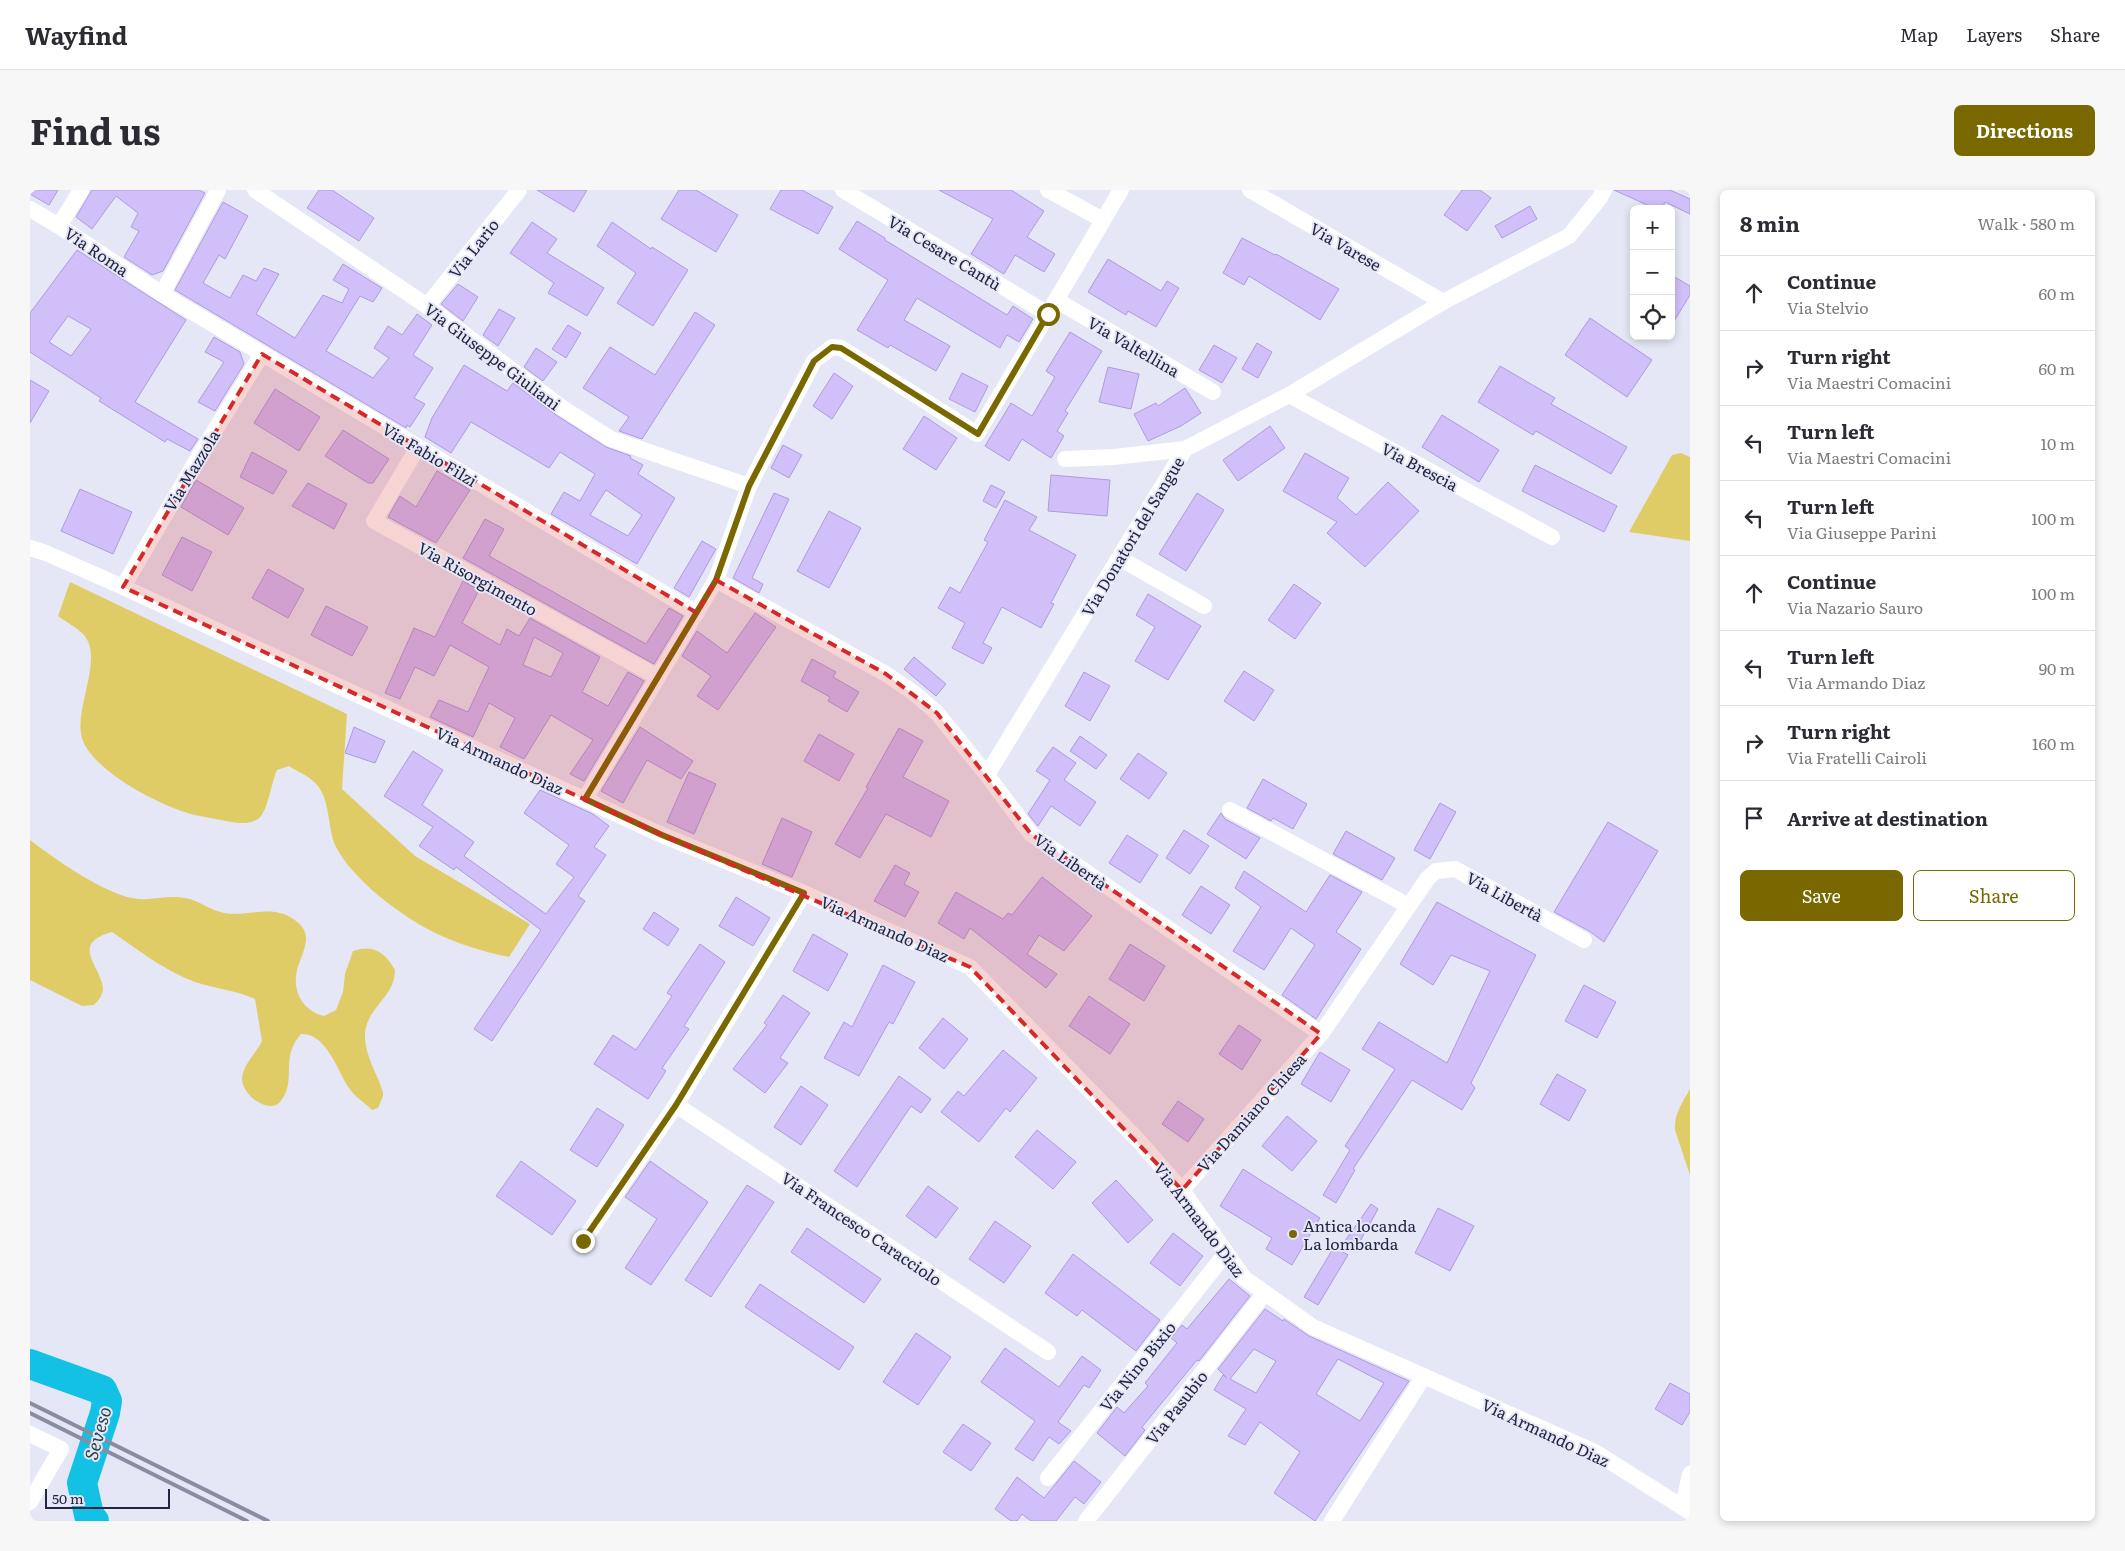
<!DOCTYPE html>
<meta charset="utf-8">
<style>
:root{--surface:#fff;--page:#f7f7f7;--text:#2b2b33;--muted:#7c7c81;--line:#e1e1e2;--accent:#796800}
body{margin:0;font-family:Literata,serif;background:var(--page);color:var(--text)}
.controls{position:absolute;right:15px;top:15px;display:grid;overflow:hidden;border-radius:8px;box-shadow:0 2px 8px #0003}
.controls button{width:45px;height:45px;display:grid;place-items:center;padding:0;border:0;border-bottom:1px solid var(--line);background:var(--surface);color:var(--text);font:25px sans-serif}
.scale{position:absolute;left:15px;bottom:12px;width:125px;box-sizing:border-box;padding-left:5px;border:2px solid #232541;border-top:0;font-size:14px;line-height:18px;white-space:nowrap;color:#232541;-webkit-text-stroke:4px #e5e7f6;paint-order:stroke}
.stop{position:absolute;width:15px;height:15px;margin:-11px;border:4px solid #796800;border-radius:50%;background:#fff}
.stop.end{background:#796800;border-color:#fff;box-shadow:0 1px 5px #0008}
.list{margin:0;padding:0;list-style:none}
h2{display:flex;justify-content:space-between;align-items:center;height:65px;margin:0;padding:0 20px;font-size:21px}
h2 small{font-size:16px;font-weight:400;color:var(--muted)}
.list li{display:grid;grid-template-columns:32px 1fr auto;gap:15px;align-items:center;box-sizing:border-box;height:75px;padding:0 20px;border-top:1px solid var(--line)}
.list b{display:block;font-size:19px;white-space:nowrap}
.list p{margin:0;font-size:16px;white-space:nowrap;color:var(--muted)}
.list em{font-size:16px;font-style:normal;color:var(--muted)}
.actions{display:flex;gap:10px;padding:15px 20px}
.actions a{flex:1;padding:11px 0;border:1px solid var(--accent);border-radius:8px;text-align:center;font-size:18px;color:var(--accent)}
.actions .main{background:var(--accent);color:#fff}
.icon{flex:none;width:28px;height:28px;fill:none;stroke:currentColor;stroke-width:2;stroke-linecap:round;stroke-linejoin:round}
.map{position:relative;flex:none;width:1660px;height:1331px;overflow:hidden;border-radius:8px}
header{display:flex;align-items:center;gap:30px;box-sizing:border-box;height:70px;padding:0 25px;background:var(--surface);border-bottom:1px solid var(--line)}
header strong{font-size:24px}
nav{display:flex;gap:28px;margin-inline-start:auto;font-size:18px}
.intro{display:flex;align-items:center;justify-content:space-between;box-sizing:border-box;height:120px;padding:0 30px}
h1{margin:0;font-size:35px}
.button{padding:12px 22px;border-radius:8px;background:var(--accent);color:#fff;font-size:18px;font-weight:700}
main{display:flex;gap:30px;padding:0 30px}
aside{flex:1;background:var(--surface);border-radius:8px;box-shadow:0 2px 8px #0003}
.map>svg:first-child{display:block}
</style>
<header>
<strong>Wayfind</strong>
<nav><a>Map</a><a>Layers</a><a>Share</a></nav>
</header>
<div class="intro"><h1>Find us</h1><a class="button">Directions</a></div>
<main>
<div class="map">
<svg width="1660" height="1331" viewBox="0 0 1660 1331">
<rect width="100%" height="100%" fill="#e5e7f6"/>
<!-- green -->
<g fill="#e0cc66">
<path d="M1651,263L1660,267V351L1599,342L1642,265Z"/>
<path d="M40,392L317,524L312,599L385,666L500,734L479,767C422,755 387,738 343,701C329,688 315,674 306,657C296,636 302,606 282,590C275,584 266,581 259,576L247,580C241,593 238,622 228,629C217,636 202,632 191,630C182,628 173,627 165,625C132,617 66,583 53,551C41,522 76,468 53,444C46,437 36,432 28,426Z"/>
<path d="M0,650C25,669 78,707 109,709C124,710 139,705 155,708C168,710 180,720 194,723C217,727 239,715 260,727C287,742 273,759 267,780C262,802 273,821 294,826L306,820L313,802L315,784L323,761C343,754 355,762 365,780C365,808 335,818 335,846C335,866 347,883 353,902V906L348,918L342,920C335,913 324,906 319,898C308,882 296,842 271,844C249,868 268,891 250,912C240,924 212,907 212,888C213,875 226,863 232,851L225,809C206,800 185,799 165,792C135,781 108,760 82,742C39,754 71,776 73,798C73,805 68,811 64,815L52,816L0,790Z"/>
<path d="M1660,899V985L1645,940C1644,924 1652,913 1660,899Z"/>
</g>
<g fill="none" stroke-linecap="round" stroke-linejoin="round">
<!-- river -->
<path stroke="#13c1e5" stroke-width="30" d="M0,1174L72,1200L77,1211L75,1223L52,1293L59,1325L64,1331"/>
</g>
<!-- building -->
<g fill="#d0bff9" stroke="#b09ae0" fill-rule="evenodd">
<path d="M0,0H28L19,15L0,4Z"/>
<path d="M62,0H169L175,3L133,81L122,85L94,67L109,41L101,37L108,23L86,6L62,39L46,27Z"/>
<path d="M289,0H302L344,28L329,51L277,18Z"/>
<path d="M507,0H557L544,22Z"/>
<path d="M649,0H666L708,25L686,62L631,29Z"/>
<path d="M751,0H772L803,17L788,44L740,19Z"/>
<path d="M909,0H981L1014,21L997,47L1025,64L1014,82L985,65L974,84L941,64L963,29Z"/>
<path d="M1432,0H1450L1461,8L1437,41L1414,25Z"/>
<path d="M1584,0H1640L1660,9V24L1635,12L1632,19H1626Z"/>
<path d="M193,12L218,26L195,69L189,65L173,93L200,108L213,85L226,91L234,78L249,84L226,124L265,148L293,105L312,113L319,99L303,90L313,74L352,98L343,112L330,106L296,161L343,188L359,168L344,158L358,136L372,145L387,124L402,135L383,165L403,178L384,208L395,214L380,237L377,235L376,238L145,100Z"/>
<path d="M1500,16L1507,29L1472,48L1465,36Z"/>
<path d="M827,31L855,48V50L977,125L983,116L1003,129L989,152L977,145L970,158L887,108L874,130L920,156L906,181L860,155L858,158L827,140L858,90L809,59Z"/>
<path d="M502,32L527,49L517,63L574,98L557,126L518,103L524,93L480,63Z"/>
<path d="M582,32L621,59L622,57L658,80L623,136L587,113L606,83L567,56Z"/>
<path d="M1212,48L1245,65L1246,64L1309,99L1290,130L1219,86L1214,95L1193,83Z"/>
<path d="M47,60L156,130L105,212L168,249L160,261L137,249L135,252L69,211L71,208L0,162V123ZM38,126L61,139L41,166L19,152Z"/>
<path d="M1078,69L1131,101L1137,91L1149,98L1126,137L1098,121L1096,125L1058,102Z"/>
<path d="M1641,85L1660,96V105L1641,136Z"/>
<path d="M428,94L448,107L433,131L411,114Z"/>
<path d="M469,119L485,128L468,156L453,145Z"/>
<path d="M665,122L685,135L612,249L589,241L599,227L553,198L580,157L625,185Z"/>
<path d="M1560,128L1622,170L1597,207L1535,165Z"/>
<path d="M538,135L551,143L536,168L522,159Z"/>
<path d="M1040,142L1072,161L1035,221L1038,223L1027,241L1034,246L1021,268L992,249L979,271L955,256L981,213L1002,226L1025,187L1016,181Z"/>
<path d="M184,147L210,162L214,174L185,221L168,212L194,172L175,162Z"/>
<path d="M1227,153L1242,162L1228,188L1212,179Z"/>
<path d="M1184,155L1207,168L1192,193L1169,180Z"/>
<path d="M506,158L527,172L513,191L494,177Z"/>
<path d="M434,175L477,201L483,193L526,225L576,257L601,266L600,268L613,275L608,284L645,308L607,374L521,324L534,302L550,311L565,284L530,262L519,278L441,232L421,263L395,247L402,228ZM576,300L612,325L598,346L560,325Z"/>
<path d="M1470,176L1525,208L1521,214L1597,257L1581,284L1506,241L1503,245L1448,212Z"/>
<path d="M1078,177L1109,184L1101,219L1069,212Z"/>
<path d="M804,183L823,196L802,229L783,216Z"/>
<path d="M932,183L958,196L945,222L919,209Z"/>
<path d="M0,190L19,201L0,233Z"/>
<path d="M1155,198L1171,223L1151,236L1118,251L1104,224L1126,213L1128,216Z"/>
<path d="M245,199L290,227L269,261L224,233Z"/>
<path d="M1412,225L1469,260L1449,292L1392,257Z"/>
<path d="M894,226L927,248L906,280L873,259Z"/>
<path d="M1240,236L1255,258L1208,291L1193,270Z"/>
<path d="M313,240L359,269L343,293H338L295,266Z"/>
<path d="M753,255L772,265L759,288L741,278Z"/>
<path d="M222,262L257,281L243,304L210,287Z"/>
<path d="M1275,263L1319,288L1307,308L1326,325L1358,292L1389,321L1335,377L1297,343L1307,332L1253,301Z"/>
<path d="M1505,275L1587,316L1574,342L1492,301Z"/>
<path d="M407,281L440,300L406,353L358,327L370,306L386,317Z"/>
<path d="M1021,285L1080,290L1077,326L1018,321Z"/>
<path d="M166,290L214,318L198,345L151,317Z"/>
<path d="M278,293L317,314L304,339L262,316Z"/>
<path d="M961,295L975,302L966,318L953,311Z"/>
<path d="M50,299L102,322L83,364L31,341Z"/>
<path d="M744,303L759,309L722,388L733,394L729,403L703,388Z"/>
<path d="M1167,303L1194,320L1156,381L1129,364Z"/>
<path d="M975,310L1007,327L999,340L1046,365L1021,413L1024,414L1011,438L972,417L953,453L962,458L953,474L922,458L935,433L908,418L920,397L930,403L958,352L954,350Z"/>
<path d="M799,321L831,338L799,398L767,381Z"/>
<path d="M455,329L474,339L459,366L616,454L639,418L653,426L624,474L433,368Z"/>
<path d="M152,347L182,362L162,401L132,385Z"/>
<path d="M672,351L686,359L659,407L644,398Z"/>
<path d="M238,379L274,399L258,428L222,408Z"/>
<path d="M433,391L449,400L432,433L470,455L477,439L489,446L500,428L570,467L552,502L578,516L598,482L614,491L554,591L540,584L563,550L521,525L494,569L470,557L485,528L459,513L443,547L400,527L409,510L438,522L459,477L420,455L404,486L385,477L370,509L355,503L384,438L405,447ZM504,447L533,463L521,487L493,475Z"/>
<path d="M1264,394L1291,413L1265,449L1238,430Z"/>
<path d="M1118,404L1171,436L1138,490L1105,471L1125,437L1106,425Z"/>
<path d="M296,416L338,437L322,466L281,445Z"/>
<path d="M725,423L746,437L688,520L667,506L681,486L652,466L667,441L697,463Z"/>
<path d="M884,467L916,494L906,506L874,479Z"/>
<path d="M782,469L806,482L803,487L829,502L817,522L798,511L800,507L771,491Z"/>
<path d="M1214,481L1244,500L1224,531L1194,511Z"/>
<path d="M1054,482L1080,496L1060,531L1035,516Z"/>
<path d="M324,537L355,551L345,573L315,563Z"/>
<path d="M610,537L663,571L651,589L617,570L593,613L571,601Z"/>
<path d="M869,538L893,551L873,587L919,611L901,647L856,624L830,668L805,654L838,598L836,597Z"/>
<path d="M789,544L824,564L809,591L774,571Z"/>
<path d="M1050,546L1077,565L1066,579L1040,561Z"/>
<path d="M1023,557L1046,573L1034,590L1066,612L1050,636L1021,616L1008,636L998,624L1020,590L1006,581Z"/>
<path d="M383,561L413,580L392,615L444,652L434,666L516,724L544,687L526,674L539,655L494,623L510,600L563,624L579,636L564,657L576,665L548,706L555,711L462,851L444,839L511,740L426,677L424,680L389,656L403,637L354,606Z"/>
<path d="M1108,563L1137,583L1119,609L1090,589Z"/>
<path d="M659,582L686,594L664,644L637,632Z"/>
<path d="M1233,589L1277,614L1263,639L1243,628L1241,631L1217,618Z"/>
<path d="M1410,613L1426,622L1400,669L1384,660Z"/>
<path d="M1191,623L1195,629L1230,648L1216,669L1177,644Z"/>
<path d="M752,628L782,642L762,687L732,674Z"/>
<path d="M1578,632L1628,661L1574,752L1559,741L1524,722Z"/>
<path d="M1154,640L1179,656L1160,684L1136,668Z"/>
<path d="M1316,641L1365,668L1352,690L1303,664Z"/>
<path d="M1097,645L1128,665L1110,693L1079,673Z"/>
<path d="M865,675L880,683L874,694L889,702L875,727L844,711Z"/>
<path d="M1214,681L1276,722L1300,685L1332,702L1306,742L1331,759L1286,829L1252,805L1285,755L1261,738L1234,780L1203,761L1231,717L1205,698Z"/>
<path d="M1012,687L1062,726L1034,761L1009,745L997,764L1027,784L1016,798L940,738L934,749L908,733L926,702L973,729L978,723L982,725Z"/>
<path d="M1171,696L1200,715L1181,744L1152,725Z"/>
<path d="M706,707L740,728L723,756L689,736Z"/>
<path d="M1407,712L1506,765L1441,893L1445,898L1432,920L1382,890L1323,979L1325,980L1306,1013L1293,1005L1320,960L1315,956L1365,879L1332,859L1349,832L1417,873L1460,781L1421,765L1403,795L1370,774Z"/>
<path d="M624,722L649,739L638,756L613,739Z"/>
<path d="M783,744L818,764L798,801L763,781Z"/>
<path d="M670,754L695,772L654,836L659,839L632,878L636,881L618,909L564,874L583,845L606,860L642,806L637,803Z"/>
<path d="M1100,754L1135,776L1114,811L1079,789Z"/>
<path d="M853,775L885,792L863,834L859,832L829,886L794,868L814,832L822,837Z"/>
<path d="M1554,795L1586,812L1567,848L1535,831Z"/>
<path d="M753,805L780,823L750,868L758,873L735,903L703,879L737,835L734,833Z"/>
<path d="M1059,806L1100,834L1080,864L1039,836Z"/>
<path d="M913,828L938,849L914,879L889,858Z"/>
<path d="M1209,835L1231,850L1212,880L1189,864Z"/>
<path d="M973,860L1007,888L980,922L976,918L949,952L911,922L928,901L934,906Z"/>
<path d="M1290,862L1320,880L1301,912L1271,894Z"/>
<path d="M1527,884L1556,900L1539,931L1510,914Z"/>
<path d="M869,886L901,909L891,923L881,916L827,997L804,981Z"/>
<path d="M771,896L798,915L771,955L744,937Z"/>
<path d="M1148,911L1174,929L1158,952L1132,934Z"/>
<path d="M567,918L594,935L567,977L540,960Z"/>
<path d="M1257,926L1287,951L1262,981L1232,956Z"/>
<path d="M1007,940L1046,972L1023,999L985,967Z"/>
<path d="M491,971L546,1011L522,1045L466,1006Z"/>
<path d="M620,971L678,1012L621,1095L595,1078L627,1029L595,1007Z"/>
<path d="M1213,979L1290,1028L1262,1075L1236,1059L1242,1048L1190,1016Z"/>
<path d="M1086,990L1123,1030L1098,1053L1062,1013Z"/>
<path d="M717,995L744,1012L681,1107L655,1090Z"/>
<path d="M898,996L928,1018L906,1048L876,1026Z"/>
<path d="M1341,1014L1348,1019L1324,1062L1312,1055Z"/>
<path d="M1408,1018L1444,1036L1420,1081L1385,1063Z"/>
<path d="M965,1031L1001,1056L974,1093L939,1069Z"/>
<path d="M777,1038L851,1089L834,1113L761,1062Z"/>
<path d="M1143,1043L1173,1066L1150,1096L1120,1073Z"/>
<path d="M1304,1057L1318,1065L1288,1115L1274,1107Z"/>
<path d="M1043,1064L1130,1130L1106,1161L1052,1120L1047,1126L1015,1103Z"/>
<path d="M1199,1089L1220,1106L1169,1171L1167,1170L1112,1237L1115,1240L1095,1266L1067,1243L1087,1217L1094,1223L1118,1196L1115,1193L1147,1153L1141,1148L1152,1135L1157,1139Z"/>
<path d="M730,1094L824,1157L809,1180L715,1117Z"/>
<path d="M1235,1119L1253,1131L1254,1129L1279,1146L1379,1191L1285,1331L1244,1303L1270,1262L1230,1232L1215,1255L1198,1246L1216,1219L1184,1200L1193,1185L1197,1188L1188,1179ZM1224,1159L1246,1171L1226,1203L1200,1189ZM1308,1169L1354,1193L1330,1231L1286,1204Z"/>
<path d="M886,1143L921,1167L888,1215L853,1192Z"/>
<path d="M975,1158L1029,1197L1052,1166L1071,1180L1059,1198L1054,1195L1028,1232L1041,1241L1029,1254L1019,1247L1003,1271L985,1259L1005,1231L951,1192Z"/>
<path d="M1640,1193L1660,1204V1222L1652,1235L1625,1219Z"/>
<path d="M933,1234L961,1253L941,1281L913,1262Z"/>
<path d="M1044,1271L1071,1292L1054,1314L1045,1307L1026,1331H1001L992,1324L987,1331H981L965,1319L987,1287L1014,1308Z"/>
</g>
<g fill="none" stroke-linecap="round" stroke-linejoin="round">
<!-- minor -->
<g stroke="#fff" stroke-width="16">
<path d="M225,0L397,116L531,217L581,249L719,296"/>
<path d="M813,0L1018,124"/>
<path d="M1018,0L1073,30"/>
<path d="M1220,0L1413,112"/>
<path d="M0,19L29,36L132,104L667,423"/>
<path d="M29,36L51,0"/>
<path d="M132,104L188,0"/>
<path d="M1026,110L1183,202"/>
<path d="M397,116L489,0"/>
<path d="M1259,205L1522,347"/>
<path d="M388,257L344,331L628,487"/>
<path d="M1035,269L1084,267L1155,259"/>
<path d="M0,358L16,363L93,397L632,645L774,703L940,777L1108,950L1152,1000L1214,1088L1283,1137L1565,1262L1660,1322"/>
<path d="M1089,368L1174,416"/>
<path d="M686,390L856,484L884,503L907,523L957,585L1001,644L1291,844"/>
<path d="M93,397L168,268L232,164"/>
<path d="M957,585L1155,259L1259,205L1413,112L1539,46L1569,9L1574,0"/>
<path d="M555,609L686,390L719,296L784,171L802,157L811,158L947,244L1091,0"/>
<path d="M1200,620L1379,716"/>
<path d="M646,915L1018,1162"/>
<path d="M1152,1000L1291,844L1398,688L1406,681L1425,679L1554,750"/>
<path d="M553,1051L646,915L774,703"/>
<path d="M0,1244L31,1259L0,1312"/>
<path d="M1018,1288L1196,1063"/>
<path d="M1653,1317L1660,1284"/>
<path d="M1056,1331L1235,1103"/>
<path d="M1302,1331L1394,1186"/>
</g>
<!-- rail -->
<g stroke="#8a8ca1" stroke-width="4">
<path d="M0,1213L238,1331"/>
<path d="M0,1223L217,1331"/>
</g>
</g>
<g fill="none" stroke-linecap="round" stroke-linejoin="round">
<!-- route -->
<path stroke="#796800" stroke-width="6" d="M553,1051L646,915L774,703L632,645L555,609L686,390L719,296L784,171L802,157L811,158L948,244L1018,124"/>
</g>
<!-- marked area -->
<path fill="#d62828" fill-opacity="0.2" stroke="#d62828" stroke-width="4" stroke-dasharray="10 6" stroke-linejoin="round" d="M232,164L667,423L686,390L856,484L907,523L1001,644L1291,844L1152,1000L940,777L632,645L93,397Z"/>
<!-- markers -->
<circle fill="#796800" stroke="#e5e7f6" stroke-width="2" cx="1263" cy="1044" r="5"/>
<g text-anchor="middle" dominant-baseline="central" stroke-width="4" stroke-linejoin="round" paint-order="stroke">
<!-- street labels -->
<g font-size="16" fill="#232541" stroke="#e5e7f6">
<text transform="translate(1316 56) rotate(30)">Via Varese</text>
<text transform="translate(443 58) rotate(-52)">Via Lario</text>
<text transform="translate(67 61) rotate(34)">Via Roma</text>
<text transform="translate(915 62) rotate(31)">Via Cesare Cantù</text>
<text transform="translate(1104 156) rotate(30)">Via Valtellina</text>
<text transform="translate(463 166) rotate(37)">Via Giuseppe Giuliani</text>
<text transform="translate(400 264) rotate(31)">Via Fabio Filzi</text>
<text transform="translate(1390 276) rotate(28)">Via Brescia</text>
<text transform="translate(161 280) rotate(-59)">Via Mazzola</text>
<text transform="translate(1102 346) rotate(-59)">Via Donatori del Sangue</text>
<text transform="translate(448 388) rotate(29)">Via Risorgimento</text>
<text transform="translate(470 570) rotate(25)">Via Armando Diaz</text>
<text transform="translate(1041 671) rotate(35)">Via Libertà</text>
<text transform="translate(1475 706) rotate(29)">Via Libertà</text>
<text transform="translate(855 738) rotate(24)">Via Armando Diaz</text>
<text transform="translate(1221 922) rotate(-48)">Via Damiano Chiesa</text>
<text transform="translate(1170 1029) rotate(53)">Via Armando Diaz</text>
<text transform="translate(832 1038) rotate(34)">Via Francesco Caracciolo</text>
<text transform="translate(1107 1176) rotate(-51)">Via Nino Bixio</text>
<text transform="translate(1146 1217) rotate(-52)">Via Pasubio</text>
<text transform="translate(1516 1242) rotate(25)">Via Armando Diaz</text>
</g>
<!-- poi labels -->
<g font-size="16" fill="#232541" stroke="#e5e7f6" text-anchor="start">
<text x="1273" y="1035">Antica locanda<tspan x="1273" dy="18">La lombarda</tspan></text>
</g>
<!-- water labels -->
<g font-size="18" font-style="italic" fill="#24434b" stroke="#e5e7f6">
<text transform="translate(67 1243) rotate(-74)">Seveso</text>
</g>
</g>
</svg>
<div class="controls">
<button>+</button>
<button>−</button>
<button><svg class="icon" aria-label="locate" viewBox="0 0 24 24"><circle cx="12" cy="12" r="6"/><path d="M12 2v4M12 18v4M2 12h4M18 12h4"/></svg></button>
</div>
<div class="scale">50 m</div>
<div class="stop" style="left:1018px;top:124px"></div>
<div class="stop end" style="left:553px;top:1051px"></div>
</div>
<aside>
<h2>8 min<small>Walk · 580 m</small></h2>
<ul class="list">
<li><svg class="icon" aria-label="ahead" viewBox="0 0 24 24"><path d="M12 20V5M6 11l6-6 6 6"/></svg><div><b>Continue</b><p>Via Stelvio</p></div><em>60 m</em></li>
<li><svg class="icon" aria-label="right" viewBox="0 0 24 24"><path d="M7 20v-9h11M14 6l5 5-5 5"/></svg><div><b>Turn right</b><p>Via Maestri Comacini</p></div><em>60 m</em></li>
<li><svg class="icon" aria-label="left" viewBox="0 0 24 24"><path d="M17 20v-9H6M10 6l-5 5 5 5"/></svg><div><b>Turn left</b><p>Via Maestri Comacini</p></div><em>10 m</em></li>
<li><svg class="icon" aria-label="left" viewBox="0 0 24 24"><path d="M17 20v-9H6M10 6l-5 5 5 5"/></svg><div><b>Turn left</b><p>Via Giuseppe Parini</p></div><em>100 m</em></li>
<li><svg class="icon" aria-label="ahead" viewBox="0 0 24 24"><path d="M12 20V5M6 11l6-6 6 6"/></svg><div><b>Continue</b><p>Via Nazario Sauro</p></div><em>100 m</em></li>
<li><svg class="icon" aria-label="left" viewBox="0 0 24 24"><path d="M17 20v-9H6M10 6l-5 5 5 5"/></svg><div><b>Turn left</b><p>Via Armando Diaz</p></div><em>90 m</em></li>
<li><svg class="icon" aria-label="right" viewBox="0 0 24 24"><path d="M7 20v-9h11M14 6l5 5-5 5"/></svg><div><b>Turn right</b><p>Via Fratelli Cairoli</p></div><em>160 m</em></li>
<li><svg class="icon" aria-label="arrive" viewBox="0 0 24 24"><path d="M6 21V4h12l-3 4 3 4H6"/></svg><div><b>Arrive at destination</b></div></li>
</ul>
<div class="actions"><a class="main">Save</a><a>Share</a></div>
</aside>
</main>
